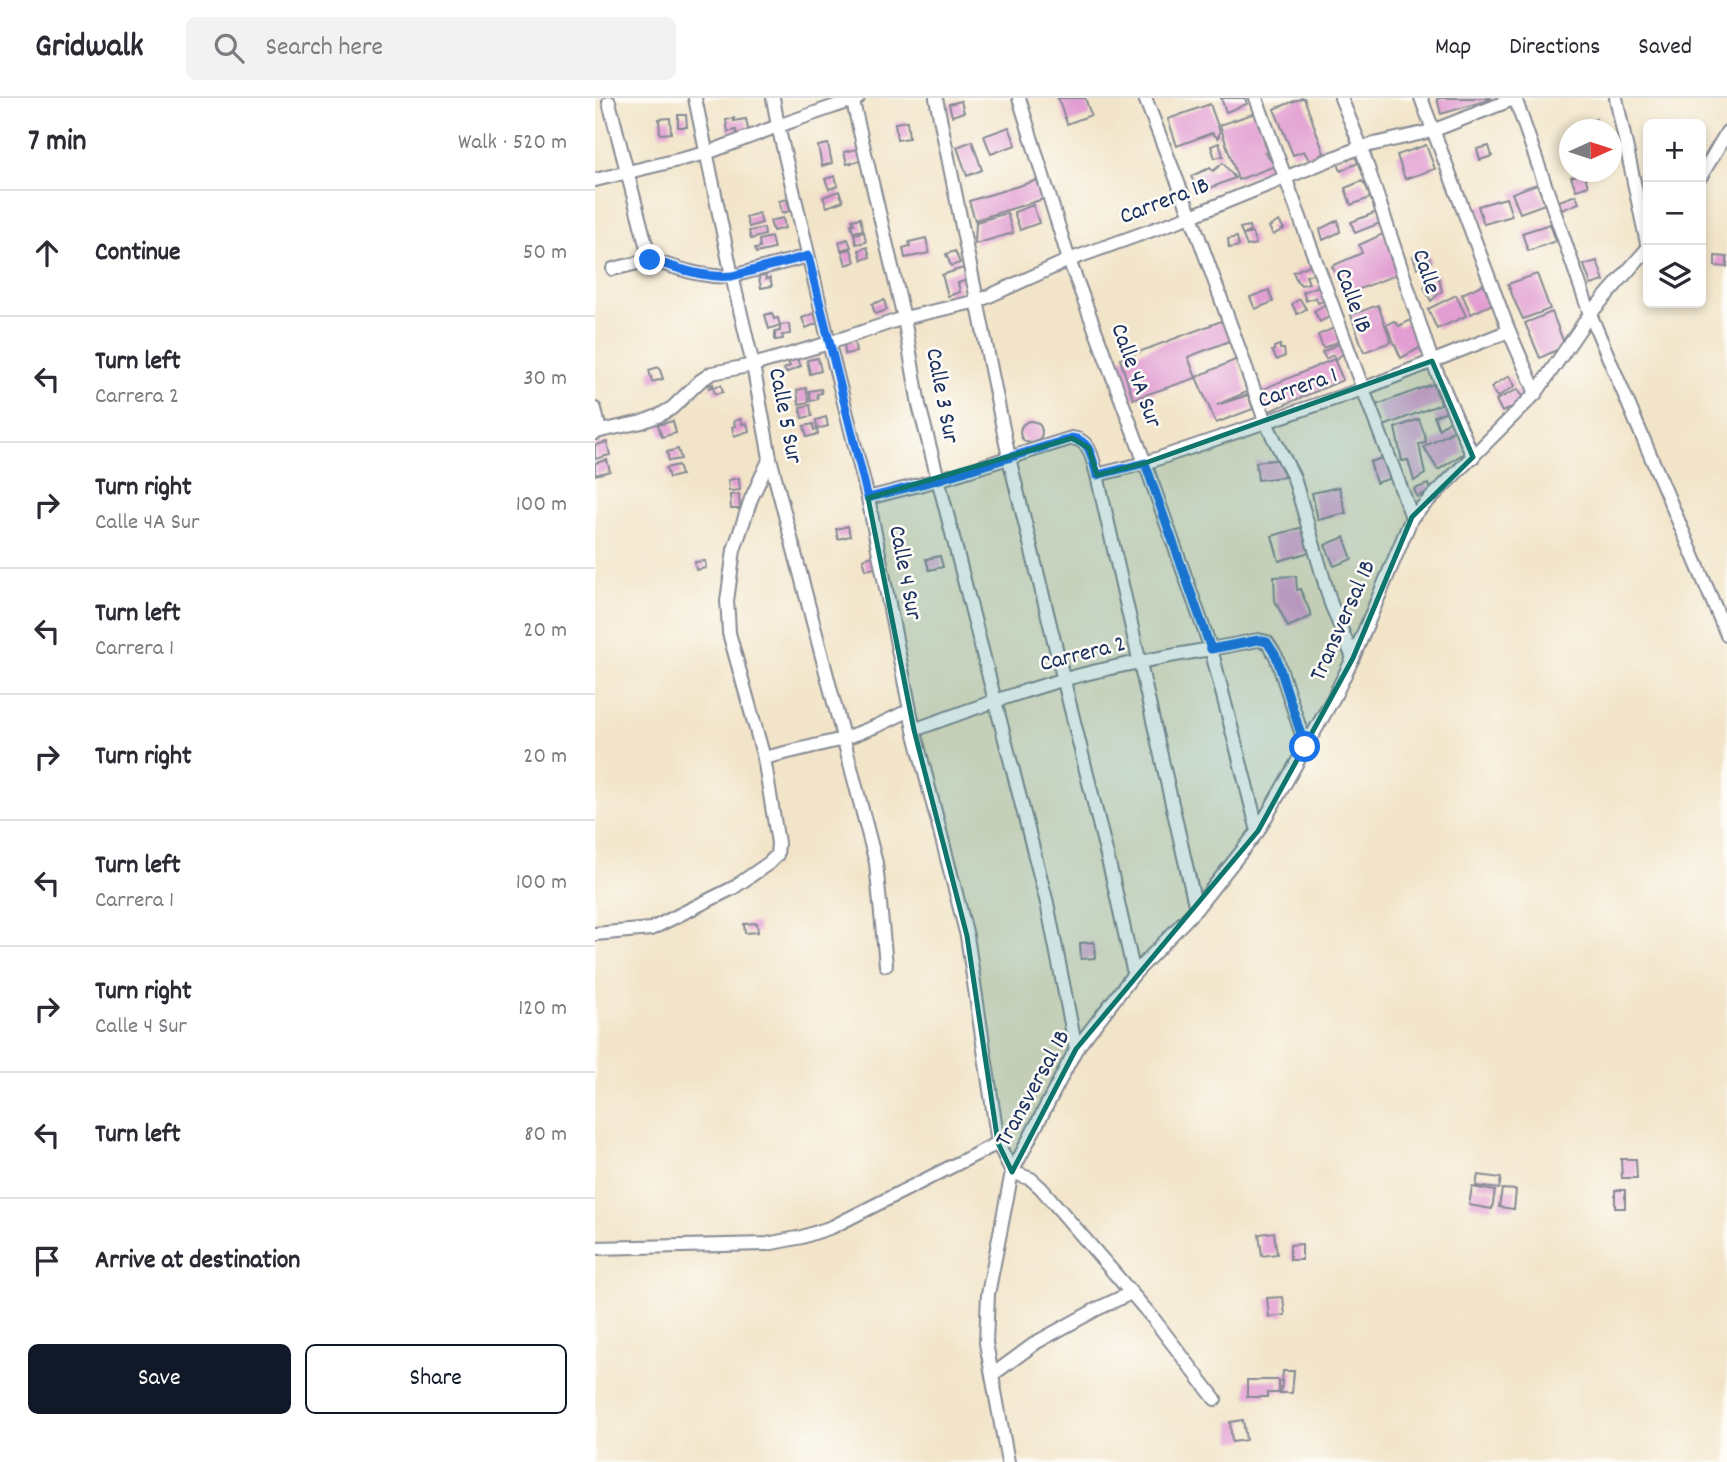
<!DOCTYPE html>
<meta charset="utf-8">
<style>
:root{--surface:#fff;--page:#f2f2f3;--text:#2b2b33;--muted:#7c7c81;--line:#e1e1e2;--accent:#111827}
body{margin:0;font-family:Dekko,sans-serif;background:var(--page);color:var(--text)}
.controls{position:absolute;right:21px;top:21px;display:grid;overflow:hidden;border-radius:10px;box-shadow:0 4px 10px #0003}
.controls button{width:63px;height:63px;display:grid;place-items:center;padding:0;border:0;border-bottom:2px solid var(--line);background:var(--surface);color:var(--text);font:35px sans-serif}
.compass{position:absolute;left:964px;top:21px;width:63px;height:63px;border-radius:50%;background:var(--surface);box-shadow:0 4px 10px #0003;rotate:87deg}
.stop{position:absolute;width:21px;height:21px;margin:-16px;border:5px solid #1a73e8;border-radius:50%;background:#fff}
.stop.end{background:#1a73e8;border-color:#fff;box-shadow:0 2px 7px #0008}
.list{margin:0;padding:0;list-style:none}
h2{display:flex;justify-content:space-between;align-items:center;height:91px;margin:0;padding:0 28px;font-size:30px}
h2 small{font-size:23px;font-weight:400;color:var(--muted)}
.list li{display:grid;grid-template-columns:46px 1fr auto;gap:21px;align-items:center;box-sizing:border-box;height:126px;padding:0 28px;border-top:2px solid var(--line)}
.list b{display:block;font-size:26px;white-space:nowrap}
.list p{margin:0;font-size:23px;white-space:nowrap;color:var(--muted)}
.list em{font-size:23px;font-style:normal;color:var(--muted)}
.actions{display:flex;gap:14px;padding:21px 28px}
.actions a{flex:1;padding:16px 0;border:2px solid var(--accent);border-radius:10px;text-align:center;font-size:24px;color:var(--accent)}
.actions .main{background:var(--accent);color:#fff}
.icon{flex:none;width:38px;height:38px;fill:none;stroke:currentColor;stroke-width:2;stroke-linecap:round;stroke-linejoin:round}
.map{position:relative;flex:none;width:1132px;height:1364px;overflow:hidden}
header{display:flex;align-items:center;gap:42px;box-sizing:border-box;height:98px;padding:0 35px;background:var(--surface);border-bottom:2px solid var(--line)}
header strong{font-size:33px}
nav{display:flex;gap:38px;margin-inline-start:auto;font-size:24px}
.search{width:490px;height:63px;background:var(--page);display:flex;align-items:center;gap:18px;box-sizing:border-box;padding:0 24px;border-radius:10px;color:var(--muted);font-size:26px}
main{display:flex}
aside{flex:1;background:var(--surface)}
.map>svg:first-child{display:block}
</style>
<header>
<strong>Gridwalk</strong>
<div class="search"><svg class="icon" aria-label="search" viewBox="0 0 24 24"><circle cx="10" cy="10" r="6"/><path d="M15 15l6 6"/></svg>Search here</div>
<nav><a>Map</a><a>Directions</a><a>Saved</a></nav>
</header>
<main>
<aside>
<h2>7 min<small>Walk · 520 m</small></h2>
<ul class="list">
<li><svg class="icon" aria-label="ahead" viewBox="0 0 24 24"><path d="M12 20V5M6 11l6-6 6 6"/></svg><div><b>Continue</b></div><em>50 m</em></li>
<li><svg class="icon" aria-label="left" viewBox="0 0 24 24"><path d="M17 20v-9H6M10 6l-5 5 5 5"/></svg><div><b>Turn left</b><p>Carrera 2</p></div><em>30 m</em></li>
<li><svg class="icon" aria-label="right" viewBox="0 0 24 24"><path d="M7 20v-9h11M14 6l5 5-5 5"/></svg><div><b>Turn right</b><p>Calle 4A Sur</p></div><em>100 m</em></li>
<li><svg class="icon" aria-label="left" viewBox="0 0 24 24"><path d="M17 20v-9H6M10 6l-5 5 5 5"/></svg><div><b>Turn left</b><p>Carrera 1</p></div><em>20 m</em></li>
<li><svg class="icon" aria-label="right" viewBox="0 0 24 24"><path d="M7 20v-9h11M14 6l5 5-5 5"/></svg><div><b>Turn right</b></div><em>20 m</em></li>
<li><svg class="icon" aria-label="left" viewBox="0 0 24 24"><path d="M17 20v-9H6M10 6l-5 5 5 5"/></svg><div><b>Turn left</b><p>Carrera 1</p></div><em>100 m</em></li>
<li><svg class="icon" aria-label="right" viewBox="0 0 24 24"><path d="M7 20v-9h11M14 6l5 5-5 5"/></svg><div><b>Turn right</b><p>Calle 4 Sur</p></div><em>120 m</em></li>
<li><svg class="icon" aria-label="left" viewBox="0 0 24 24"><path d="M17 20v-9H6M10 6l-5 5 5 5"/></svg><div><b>Turn left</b></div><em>80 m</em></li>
<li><svg class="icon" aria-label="arrive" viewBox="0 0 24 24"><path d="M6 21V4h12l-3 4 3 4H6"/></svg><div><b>Arrive at destination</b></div></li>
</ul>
<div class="actions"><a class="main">Save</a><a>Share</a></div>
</aside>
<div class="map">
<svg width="1132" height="1364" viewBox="0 0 1132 1364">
<rect width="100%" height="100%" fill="#fdfcf7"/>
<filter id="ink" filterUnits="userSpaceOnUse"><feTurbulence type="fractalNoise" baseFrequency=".0143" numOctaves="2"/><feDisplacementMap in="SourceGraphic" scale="14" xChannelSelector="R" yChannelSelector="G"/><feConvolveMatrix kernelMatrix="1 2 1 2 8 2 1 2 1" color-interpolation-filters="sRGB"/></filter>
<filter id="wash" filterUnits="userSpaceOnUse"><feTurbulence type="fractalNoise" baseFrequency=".00686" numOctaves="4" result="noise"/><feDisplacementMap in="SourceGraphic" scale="28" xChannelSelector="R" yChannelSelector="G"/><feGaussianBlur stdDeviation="1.57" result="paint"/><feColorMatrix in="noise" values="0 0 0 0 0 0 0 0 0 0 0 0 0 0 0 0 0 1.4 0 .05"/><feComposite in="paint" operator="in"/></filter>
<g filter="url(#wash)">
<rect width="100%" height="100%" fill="#f2e4c8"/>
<g id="blocks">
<!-- building -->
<g fill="#e29ed2">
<path d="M463,0H490L496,17L472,26Z"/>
<path d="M626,0H650L652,6L631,14Z"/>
<path d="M707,0H709L729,55L715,64L709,53L698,57L679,11Z"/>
<path d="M842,0H896V1L846,16Z"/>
<path d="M366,3L369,14L357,18L354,6Z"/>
<path d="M615,6L625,34L623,40L617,35L582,48L573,21Z"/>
<path d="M660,15L671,43H669L672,55H670L680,68L643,82L625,27Z"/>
<path d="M83,17H91L92,29H83Z"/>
<path d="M75,20L76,35L65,36L64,21Z"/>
<path d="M139,20V23L151,21L154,36L143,38L141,32L133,34L131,22Z"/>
<path d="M1001,21L1004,32H989L987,25Z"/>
<path d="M312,23L314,40L302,42L300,25Z"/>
<path d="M414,29L421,47L396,56L389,38Z"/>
<path d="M377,43L387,72L372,78L362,49Z"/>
<path d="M624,45L628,58L620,60L616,48Z"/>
<path d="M233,46L237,65L227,68L223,48Z"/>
<path d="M831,47L840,71L810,81L802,57Z"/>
<path d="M894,48L897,58L885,62L882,51Z"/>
<path d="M267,50L269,62L252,66L249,54Z"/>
<path d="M759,55L763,65L746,73L742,63Z"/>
<path d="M628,65L640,80L603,95L596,78L615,70L618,73Z"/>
<path d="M989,75L993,88L981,92L976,79Z"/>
<path d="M240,78L243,88L234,91L230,81Z"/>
<path d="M446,81L452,100L380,122L374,103Z"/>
<path d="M767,83L772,90L775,100L756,107L750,90Z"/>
<path d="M942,86L950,106L925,115L917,95Z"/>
<path d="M244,93L248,103L232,109L228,99Z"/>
<path d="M981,97L984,105L967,112L964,103Z"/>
<path d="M911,100L917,118L889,126L883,108Z"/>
<path d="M192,101L195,113L187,115L184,103Z"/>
<path d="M438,107L444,125L425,132L419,114Z"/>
<path d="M784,113L788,124L760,135L756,124Z"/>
<path d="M164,115L167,125L154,129L151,119Z"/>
<path d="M412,115L418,135L380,146L381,124Z"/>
<path d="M188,120L190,130L178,133L175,123Z"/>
<path d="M265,120L268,132L258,134L256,126H259L257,122Z"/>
<path d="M743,122L745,134L728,142L725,131Z"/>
<path d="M684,123L689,131L678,137L674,129Z"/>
<path d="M955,126L961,143L933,153L927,135Z"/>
<path d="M654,128L655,133L649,137L657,135L661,146L652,148L645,130Z"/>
<path d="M169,130L170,137L156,141L154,133Z"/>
<path d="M269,134L271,144L261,146L259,136Z"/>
<path d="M790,135L806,175L749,197L737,168L767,155L764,147Z"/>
<path d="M176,139L179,151L161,155L160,151L165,150L164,142Z"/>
<path d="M642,139L644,148L634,150L633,141Z"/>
<path d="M331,140L334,155L310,160L308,150L315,148L314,144Z"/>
<path d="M253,141L256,149L246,152L244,144Z"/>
<path d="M272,149L275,159L267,162L264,152Z"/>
<path d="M256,151L260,164L251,167L247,153Z"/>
<path d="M360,153L365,165L356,168L351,156Z"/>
<path d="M832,153L836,164L822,170L818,158Z"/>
<path d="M1120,158L1132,159V169L1120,168Z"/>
<path d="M1002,163L1009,183L996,187L989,167Z"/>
<path d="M717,166L721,175L711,178L714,185L706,187L702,183L698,174Z"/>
<path d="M368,170L372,182L363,185L365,194L353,198L347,177Z"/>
<path d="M170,174L171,181L175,180L177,188L166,190L163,175Z"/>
<path d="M843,176L847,193L836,203L829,189Z"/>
<path d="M942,176L955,211L928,221L920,204L913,186Z"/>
<path d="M893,184L902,204L876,216L867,196Z"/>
<path d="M726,187L731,202L723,205L721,199L711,203L708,194Z"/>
<path d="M674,192L678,204L660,211L655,199Z"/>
<path d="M861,197L871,218L842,231L833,211Z"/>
<path d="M705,201L711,211L702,216L697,206Z"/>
<path d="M289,202L292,212L280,216L277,206Z"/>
<path d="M729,207L736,218L725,224L719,213Z"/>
<path d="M783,207L796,244L769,254L756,217Z"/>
<path d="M957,214L970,248L945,260L930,225Z"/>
<path d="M177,215L179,221L183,220L185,227L174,231L170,217Z"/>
<path d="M219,215L223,225L211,230L207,220Z"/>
<path d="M629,222L637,242L593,259L601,280L538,301L525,261Z"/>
<path d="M816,222L830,247L806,260L791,227L799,223L804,228Z"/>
<path d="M194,226L195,236L187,237L188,241L180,242V234L185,233V227Z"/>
<path d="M739,230L745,243L728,250L723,237Z"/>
<path d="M259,242L261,254L250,256L249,243Z"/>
<path d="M743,246L748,255L741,262L738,257L731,261L727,254Z"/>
<path d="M685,247V251H689L690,258L682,262L677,253L679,252V249Z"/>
<path d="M200,257L206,268L191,275L189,271L195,268L192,261Z"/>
<path d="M223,260L226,273L215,276L212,262Z"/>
<path d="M642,261L652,294L622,307L653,297L658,311L621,325L601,279Z"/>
<path d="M739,261L748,282L670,315L661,294Z"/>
<path d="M64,269L68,281L57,284L54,272Z"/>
<path d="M914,278L920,288L902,299L896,289Z"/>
<path d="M118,286V289L126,287L128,294L120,296L118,289L114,290V287Z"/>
<path d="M838,286L846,306L789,328L781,307Z"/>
<path d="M211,290L214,304L204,306L202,292Z"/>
<path d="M226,291L227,295L222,296L223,301L216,303L214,293Z"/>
<path d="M923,291L930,303L907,314L901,302Z"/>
<path d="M215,307L217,318L207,320L205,309Z"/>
<path d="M855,312L858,320L844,331L839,318Z"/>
<path d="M231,319L233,328L222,331L221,322Z"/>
<path d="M146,321L147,326L152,325L154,333L139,338L137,329L140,328L139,323Z"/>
<path d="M824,321L830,338L831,345L824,346L830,376L819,383L813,362L807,363L800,330Z"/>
<circle cx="436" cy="334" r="11"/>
<path d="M78,323L81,335L67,339L63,327Z"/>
<path d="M218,326L219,332L222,331L223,336L212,339L209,328Z"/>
<path d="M860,332L869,355L843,372L829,349Z"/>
<path d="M12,344L15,357L0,361V347Z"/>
<path d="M83,351L86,361L74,363L72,354Z"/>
<path d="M791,359L800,379L781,385L775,364Z"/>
<path d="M688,361L689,379L663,382L661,364Z"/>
<path d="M12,362L15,373L0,377V365Z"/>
<path d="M83,367L86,377L74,380L71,370Z"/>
<path d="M144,380L145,392L134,393L133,382Z"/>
<path d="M833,386L835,393L822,399L819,391Z"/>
<path d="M744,389L751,415L723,422L717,395Z"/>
<path d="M144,396L145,411H136L135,397Z"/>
<path d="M253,428L255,438L243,441L241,431Z"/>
<path d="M708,429L715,454L684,463L677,438Z"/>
<path d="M749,439L757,461L739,468L730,447Z"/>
<path d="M281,457L284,469L271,472L268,461Z"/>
<path d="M345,458L348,469L334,472L331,461Z"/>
<path d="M110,463L111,470L101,472L100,464Z"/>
<path d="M701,478L702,492L705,491L717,518L693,529L680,503L679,479Z"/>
<path d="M162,825L163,834L150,835L149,826Z"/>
<path d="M499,844L500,860L486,861L485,845Z"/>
<path d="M1026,1061H1041L1042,1080H1027Z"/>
<path d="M883,1077L906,1080L904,1091L881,1088Z"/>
<path d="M877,1089L900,1093L897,1111L874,1107Z"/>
<path d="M907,1091L921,1092L919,1111L904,1109Z"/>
<rect x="1020" y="1092" width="10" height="18"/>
<path d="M679,1134L682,1156L667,1158L664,1136Z"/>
<path d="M707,1146V1162H695V1147Z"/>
<path d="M688,1199L690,1217L674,1219L672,1200Z"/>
<path d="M688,1273H699L697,1295H686Z"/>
<path d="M652,1282H684V1295H672V1299H652Z"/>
<path d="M648,1322L651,1342L637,1344L635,1324Z"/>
</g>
</g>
</g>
<g filter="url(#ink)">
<use href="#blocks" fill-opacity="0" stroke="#868a93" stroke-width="2"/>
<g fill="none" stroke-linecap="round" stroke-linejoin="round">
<!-- minor casing -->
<g stroke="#868a93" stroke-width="16">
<g id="minor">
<path d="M100,0L137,178L158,267L175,360L281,765L291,867"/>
<path d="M178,0L183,28L234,245L273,400L319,632L372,838L403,1045L417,1074L393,1196L391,1245L413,1364"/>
<path d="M257,0L309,220L324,307L452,805L481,951"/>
<path d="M341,0L414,360L518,782L539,876"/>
<path d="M424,0L474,162L550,365L616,551L663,733"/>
<path d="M550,0L596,118L671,325L699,380L736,506L758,560"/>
<path d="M661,0L768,291L817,419"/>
<path d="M746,0L766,49L837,263L878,359"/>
<path d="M826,0L914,233L941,295"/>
<path d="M920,0L995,216L1132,537"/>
<path d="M1021,0L1053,150"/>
<path d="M14,4L55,162C81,169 109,181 137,178L213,158"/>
<path d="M1106,78L1132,34"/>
<path d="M0,82L112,55L183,28L263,0"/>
<path d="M18,171L55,162"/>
<path d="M0,311L5,333L0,335"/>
<path d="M5,333L47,324L65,317L77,310L105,283L117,275L158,267L234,245L309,220L383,203L474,162L596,118L766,49L837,33L921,0"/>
<path d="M502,377L550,365L768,291L914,233"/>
<path d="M273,400L343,382L477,340C496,342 497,361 502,377L601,811"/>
<path d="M319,632C368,614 417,596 467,582C531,564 598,555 663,542L672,544L681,558L711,649"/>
<path d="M169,660L248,641L284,627L315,612"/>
<path d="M0,836L56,831L138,790L174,765L182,757L183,745L169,660L134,535L133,516L132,503L139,452L156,401L175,360"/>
<path d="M417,1074L481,951L539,876L601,811L663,733L739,599L758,560L817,419L941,295L995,216L1053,150"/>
<path d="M417,1074L436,1081L446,1090L557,1219L620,1301"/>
<path d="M0,1150L172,1146L207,1139L237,1129L403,1045"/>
<path d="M397,1277L442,1244L502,1211L536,1195"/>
</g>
</g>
<!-- minor -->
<use href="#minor" stroke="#fff" stroke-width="12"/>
</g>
</g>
<g fill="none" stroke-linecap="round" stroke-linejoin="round" filter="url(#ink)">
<!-- route -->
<path stroke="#1a73e8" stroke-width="9" d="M55,162C81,169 109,181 137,178L213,158L273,400L342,382L477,340C496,342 497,361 502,377L550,365L616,551L663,542L672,544L681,558L710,649"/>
</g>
<!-- marked area -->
<path fill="#0f766e" fill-opacity="0.2" stroke="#0f766e" stroke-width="5" stroke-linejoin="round" d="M837,263L878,359L817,419L758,560L663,733L481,951L417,1074L403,1045L372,838L319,632L273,400L477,340L494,350L502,377L550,365Z"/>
<g text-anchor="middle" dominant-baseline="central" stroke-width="5" stroke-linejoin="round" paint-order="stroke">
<!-- street labels -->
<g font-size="24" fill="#1b2f5e" stroke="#fdfcf7">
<text transform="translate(570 104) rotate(-21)">Carrera 1B</text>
<text transform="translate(830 174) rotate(72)">Calle</text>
<text transform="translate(757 203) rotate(70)">Calle 1B</text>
<text transform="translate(540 278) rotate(70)">Calle 4A Sur</text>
<text transform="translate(703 291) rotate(-19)">Carrera 1</text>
<text transform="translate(346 298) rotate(79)">Calle 3 Sur</text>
<text transform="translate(189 318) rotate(79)">Calle 5 Sur</text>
<text transform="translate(309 475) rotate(79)">Calle 4 Sur</text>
<text transform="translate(749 523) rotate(-66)">Transversal 1B</text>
<text transform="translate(488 557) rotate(-14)">Carrera 2</text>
<text transform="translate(439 991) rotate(-61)">Transversal 1B</text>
</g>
</g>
</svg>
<div class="controls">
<button>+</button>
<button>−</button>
<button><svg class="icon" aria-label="layers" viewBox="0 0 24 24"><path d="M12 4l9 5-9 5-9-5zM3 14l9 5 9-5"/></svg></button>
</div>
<svg class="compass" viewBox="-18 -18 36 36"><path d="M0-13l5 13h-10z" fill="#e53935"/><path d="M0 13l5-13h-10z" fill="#7c7c81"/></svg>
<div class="stop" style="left:710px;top:649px"></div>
<div class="stop end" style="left:55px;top:162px"></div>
</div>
</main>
